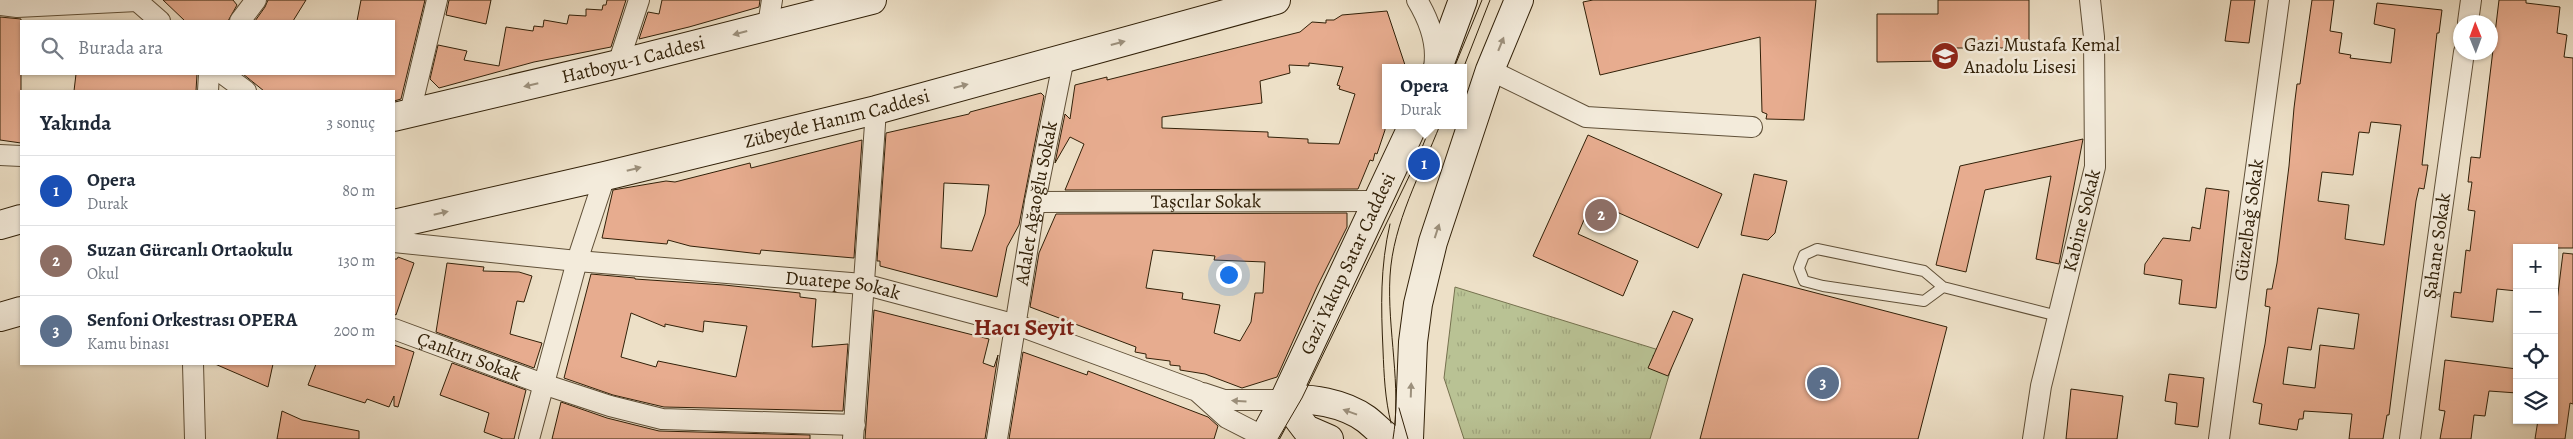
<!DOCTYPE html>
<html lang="tr">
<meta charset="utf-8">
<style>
:root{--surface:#fff;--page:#f6f6f7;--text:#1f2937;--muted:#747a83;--line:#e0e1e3;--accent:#8f2418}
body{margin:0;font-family:Alegreya,serif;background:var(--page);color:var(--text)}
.controls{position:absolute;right:15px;bottom:15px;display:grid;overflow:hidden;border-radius:0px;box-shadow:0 1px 4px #0004}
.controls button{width:45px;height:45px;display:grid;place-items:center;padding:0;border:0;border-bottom:1px solid var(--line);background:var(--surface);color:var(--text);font:25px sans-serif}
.compass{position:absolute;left:2453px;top:15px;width:45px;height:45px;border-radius:50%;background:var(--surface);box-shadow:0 1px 4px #0004;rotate:359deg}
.you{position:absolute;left:1228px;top:274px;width:18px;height:18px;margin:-12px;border:4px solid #fff;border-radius:50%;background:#1a73e8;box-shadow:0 0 0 8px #1a73e833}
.badge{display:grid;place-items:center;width:32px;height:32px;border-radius:50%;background:var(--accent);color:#fff;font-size:16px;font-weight:700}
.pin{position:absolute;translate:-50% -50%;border:2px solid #fff;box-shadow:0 1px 5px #0006}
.popup{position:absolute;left:1382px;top:64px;width:85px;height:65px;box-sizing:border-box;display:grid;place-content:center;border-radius:0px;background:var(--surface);filter:drop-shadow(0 1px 4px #0005);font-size:16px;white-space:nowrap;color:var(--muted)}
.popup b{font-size:19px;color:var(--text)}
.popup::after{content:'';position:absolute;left:50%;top:100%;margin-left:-10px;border:10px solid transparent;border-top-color:var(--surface)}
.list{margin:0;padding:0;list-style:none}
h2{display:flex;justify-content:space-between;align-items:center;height:65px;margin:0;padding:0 20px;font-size:21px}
h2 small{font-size:16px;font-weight:400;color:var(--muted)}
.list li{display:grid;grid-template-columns:32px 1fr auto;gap:15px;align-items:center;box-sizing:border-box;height:70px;padding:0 20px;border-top:1px solid var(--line)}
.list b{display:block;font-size:19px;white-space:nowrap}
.list p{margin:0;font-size:16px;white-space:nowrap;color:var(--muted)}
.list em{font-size:16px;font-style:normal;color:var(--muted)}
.icon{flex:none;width:28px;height:28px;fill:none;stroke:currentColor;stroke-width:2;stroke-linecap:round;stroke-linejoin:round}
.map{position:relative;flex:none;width:2573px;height:439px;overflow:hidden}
.search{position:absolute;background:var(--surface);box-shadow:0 1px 4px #0004;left:20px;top:20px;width:375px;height:55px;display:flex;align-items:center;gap:12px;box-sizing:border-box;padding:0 18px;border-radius:0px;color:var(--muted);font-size:19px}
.panel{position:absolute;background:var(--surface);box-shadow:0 1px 4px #0004;left:20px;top:90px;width:375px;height:275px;border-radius:0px}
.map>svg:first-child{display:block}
</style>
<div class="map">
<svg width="2573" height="439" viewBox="0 0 2573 439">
<defs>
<pattern id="park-tufts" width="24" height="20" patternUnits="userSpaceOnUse" patternTransform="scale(1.25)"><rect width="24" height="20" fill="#b9c294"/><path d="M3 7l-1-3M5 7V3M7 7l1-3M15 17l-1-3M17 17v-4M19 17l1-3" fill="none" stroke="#a0a67e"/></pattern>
</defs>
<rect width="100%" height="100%" fill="#ede0c7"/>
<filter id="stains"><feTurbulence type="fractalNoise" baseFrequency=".004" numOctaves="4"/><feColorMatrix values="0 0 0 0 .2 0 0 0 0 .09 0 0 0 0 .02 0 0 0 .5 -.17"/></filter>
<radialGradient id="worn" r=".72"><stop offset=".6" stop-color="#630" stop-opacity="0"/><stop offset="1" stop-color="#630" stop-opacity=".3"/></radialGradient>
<!-- park -->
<path fill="url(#park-tufts)" stroke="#75714e" d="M1455,287L1675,355L1650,439H1464L1444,378Z"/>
<!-- building -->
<g fill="#e7ac8f" stroke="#312008" fill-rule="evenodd">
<path d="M163,0H233L237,5L228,21H185Z"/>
<path d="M268,0H306L293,21H255L265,7Z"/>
<path d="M361,0H425L401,99L394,101V91H264L243,74H394V21H357Z"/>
<path d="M449,0H491L486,24L446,15Z"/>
<path d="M607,0H626L611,47L534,62L439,88L430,79L438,45L467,51L464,60L499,66L506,27L533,31L534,26L543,27L544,20L567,24L569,15L586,16V9L602,10L603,5H606Z"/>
<path d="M662,0H760L759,7L689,27L639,39L648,12L659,14Z"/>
<path d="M1593,0H1816L1804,120L1766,119L1767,114L1762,112L1760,37L1600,75L1583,2Z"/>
<path d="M1938,0H2029V48H1946V61L1877,62V14H1938Z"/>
<path d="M2231,0H2255L2249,43L2225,41Z"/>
<path d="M2312,0H2334L2330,31L2342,33L2339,53L2351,55L2350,58L2391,63L2395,29L2374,24L2377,3L2442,10L2439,33H2437L2422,165H2428L2424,189L2419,188L2416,201L2389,415H2387L2383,439H2349L2352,414L2304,411L2303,419H2299L2297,430L2259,424L2262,404L2253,402L2265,344L2270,307L2265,306L2267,289H2272L2277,263L2289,166L2294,108L2297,84H2300ZM2371,122L2401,125L2384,245L2345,239L2349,205L2318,201L2322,172L2353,175L2359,132L2369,133ZM2318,308L2359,314L2354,349L2320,345L2315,388L2283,384L2288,347L2311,350Z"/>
<path d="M2499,0H2526V3L2560,7L2557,33L2567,35L2564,57L2573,58V248H2517V291L2497,289L2493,322L2451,317L2454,292L2461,293L2466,250L2470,251L2475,211L2468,210L2472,182H2468L2471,157L2480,158Z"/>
<path d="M1387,11L1406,68H1385V130L1377,154L1375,153L1373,161L1370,160L1358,189L1065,190L1084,144L1070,137L1055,163L1065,114L1070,119L1075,85L1107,77V80L1300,32L1312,22L1326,23V20H1334L1342,15ZM1309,63L1343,67L1337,85L1340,86L1339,89L1355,94L1339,144L1308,143V139L1268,137V132L1162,128V117L1262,103L1260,81L1290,73L1289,65L1309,66Z"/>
<path d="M0,17L21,19V143L0,140Z"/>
<path d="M76,74H197L196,91H74Z"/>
<path d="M1041,93L1044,96L1019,225L1007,247L997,297L880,266V261H877L886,133L969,114L970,112ZM944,183L989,185L985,214L972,251L941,248Z"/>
<path d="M1588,135L1722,194L1698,248L1592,201L1578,234L1638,261L1623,296L1533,256Z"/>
<path d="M2083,139L2059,264L2036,259L2051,176L1985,190L1966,272L1936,265L1960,166Z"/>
<path d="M862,140L854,258L761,250L760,254L690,246L668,240L667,244L602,238L613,190L666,181L675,182L750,163L751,168Z"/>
<path d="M1754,174L1787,181L1775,233L1768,240L1741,235Z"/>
<path d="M2206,188L2229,191L2216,308L2179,304L2182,280L2144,274L2145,264L2163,238L2190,241L2192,227L2200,229Z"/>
<path d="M1347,213V227L1317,287L1277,377L1242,388L1205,374L1180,370V366L1170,365V361L1146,358V354L1135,352L1136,347L1030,307L1039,253L1056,214ZM1153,250L1215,256L1214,260L1265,262L1263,293H1255L1251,322L1240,341L1214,333L1220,305L1182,299L1183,293L1146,288Z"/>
<path d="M2563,253L2573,254V404L2570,403L2565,439H2535L2538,420H2554V301H2557Z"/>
<path d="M398,257L414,263L396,315L394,314V259H397Z"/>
<path d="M447,263L484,267L483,271L519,272L532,276L524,302L517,301L510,334L542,343L534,368L436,332Z"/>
<path d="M591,274L635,278V279L724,285L800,293V297L816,299L812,347L848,344L843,411L664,407L613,395L564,378ZM631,313L665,327V324L703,332L704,321L747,326L736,377L658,361L656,367L621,357Z"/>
<path d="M1743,274L1947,327L1918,439H1700Z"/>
<path d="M874,310L989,339L983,363L994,367L998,355L985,439H865Z"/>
<path d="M1673,311L1693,319L1668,376L1648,368Z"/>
<path d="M394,345L414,352L398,407L394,406V396L389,407L367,399L365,403L308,385L316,364H394Z"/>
<path d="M1023,352L1087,375L1088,371L1208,417L1218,426L1214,439H1009Z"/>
<path d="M2445,360L2517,369V393L2489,391L2485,416L2474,415L2471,439H2440L2445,411L2439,410Z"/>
<path d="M452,363L526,390L514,439H503L484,432L489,413L440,395Z"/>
<path d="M215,364H273L268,387Z"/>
<path d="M2169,374L2204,378L2198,427L2175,424L2177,403L2165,401Z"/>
<path d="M2071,389L2123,396L2117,439H2066Z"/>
<path d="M561,402L607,418L659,431L810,435V439H552Z"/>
<path d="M282,411L302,420L359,431V439H277Z"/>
</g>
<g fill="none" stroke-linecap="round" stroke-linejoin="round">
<!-- service casing -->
<g stroke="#605038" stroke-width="12">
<path id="service" d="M1943,287L1924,301L1823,286L1804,281L1799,268L1804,255L1817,249L1924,271L1943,287L2058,316"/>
</g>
<!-- minor casing -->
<g stroke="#605038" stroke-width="22">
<g id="minor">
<path d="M136,0L160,21"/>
<path d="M1417,0C1429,20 1438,43 1434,67"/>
<path d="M0,5L17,7L137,1"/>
<path d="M240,21L256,0"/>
<path d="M2468,22L2471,0"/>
<path d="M768,25L772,0"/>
<path d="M618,64L639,0"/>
<path d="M1490,70L1586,117L1752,127"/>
<path d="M223,74L246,91"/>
<path d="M208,91L209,74"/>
<path d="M410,113L437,0"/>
<path d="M0,155L21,156"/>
<path id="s1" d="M1035,202L1377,201"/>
<path id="s2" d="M394,242L577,261L863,284L1017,325L1197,391L1227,418L1264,437"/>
<path id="s3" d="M394,329L543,384L610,406L662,419L855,425"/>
<path d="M193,364L195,439"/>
<path d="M1203,393L1224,400H1284"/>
<path d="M529,439L577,261L605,176"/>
<path d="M853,439L876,110"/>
<path id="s4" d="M997,439L1035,202L1064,58"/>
<path id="s5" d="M2033,439L2041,386L2095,167L2094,37L2090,0"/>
<path id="s6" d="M2219,439L2279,0"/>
<path id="s7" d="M2410,439L2464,52"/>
</g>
</g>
<!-- secondary casing -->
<g stroke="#312008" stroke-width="30">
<g id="secondary">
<path d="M1438,68L1463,0"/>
<path id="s8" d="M394,117L618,64L872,0"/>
<path id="s9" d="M394,224L605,176L876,110L1276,0"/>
<path d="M0,225L21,219"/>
<path d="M0,317L21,311"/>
<path d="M1263,439L1284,400C1309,397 1344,403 1366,419C1374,425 1381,433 1390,439"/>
<path id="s10" d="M1329,439L1306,429L1284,400L1413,125"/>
<path d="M1409,439L1413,342L1418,304L1433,242L1490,70L1519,0"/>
</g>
</g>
<!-- service -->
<use href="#service" stroke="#f3ebdb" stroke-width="10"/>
<!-- minor -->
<use href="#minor" stroke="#f3ebdb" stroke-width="20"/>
<!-- secondary -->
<use href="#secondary" stroke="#f3ebdb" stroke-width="28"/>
<!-- tram -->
<g stroke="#312008" stroke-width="1">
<path d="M1454,68L1482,0"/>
<path d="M1463,69L1490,0"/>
<path d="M1390,224C1380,267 1381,307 1383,350C1384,375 1385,399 1391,423"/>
<path d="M1399,408L1408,439"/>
<path d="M1278,439L1302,398L1417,160L1431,125"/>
<path d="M1393,439C1402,386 1387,330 1390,276C1393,223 1421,173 1440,125"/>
</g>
</g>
<!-- one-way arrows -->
<defs><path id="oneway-solid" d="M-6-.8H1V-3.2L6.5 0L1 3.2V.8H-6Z" transform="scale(1.25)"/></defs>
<g fill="#9c907c">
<use href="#oneway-solid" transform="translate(740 33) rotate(165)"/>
<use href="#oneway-solid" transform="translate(1118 43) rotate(-15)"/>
<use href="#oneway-solid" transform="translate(1501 44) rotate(-68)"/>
<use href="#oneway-solid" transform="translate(531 85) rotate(167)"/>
<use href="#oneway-solid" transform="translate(961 86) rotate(-15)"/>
<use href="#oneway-solid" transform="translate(634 169) rotate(-14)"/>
<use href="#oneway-solid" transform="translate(441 213) rotate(-13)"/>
<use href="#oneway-solid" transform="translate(1437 231) rotate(-72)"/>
<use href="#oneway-solid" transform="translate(1411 390) rotate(-88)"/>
<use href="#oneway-solid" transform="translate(1239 401) rotate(-177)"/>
<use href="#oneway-solid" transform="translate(1350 412) rotate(-160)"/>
</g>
<!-- icons -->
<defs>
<g id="school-disc" transform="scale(1.4375)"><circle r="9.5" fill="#8f2418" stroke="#f3ebdb"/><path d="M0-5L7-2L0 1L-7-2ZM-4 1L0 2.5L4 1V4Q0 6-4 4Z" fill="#fff"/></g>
</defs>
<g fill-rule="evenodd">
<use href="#school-disc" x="1945" y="56"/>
</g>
<g text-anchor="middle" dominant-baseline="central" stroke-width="5" stroke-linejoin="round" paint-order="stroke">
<!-- poi labels -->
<g font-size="19" fill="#312008" stroke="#f3ebdb" text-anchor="start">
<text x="1964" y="45">Gazi Mustafa Kemal<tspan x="1964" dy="22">Anadolu Lisesi</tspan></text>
</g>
<!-- street labels -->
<g font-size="19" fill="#312008" stroke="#f3ebdb">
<text stroke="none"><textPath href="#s8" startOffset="246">Hatboyu-1 Caddesi</textPath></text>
<text stroke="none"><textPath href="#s9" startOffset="455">Zübeyde Hanım Caddesi</textPath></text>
<text stroke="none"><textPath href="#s1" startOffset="171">Taşcılar Sokak</textPath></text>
<text stroke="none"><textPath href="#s4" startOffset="239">Adalet Ağaoğlu Sokak</textPath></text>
<text stroke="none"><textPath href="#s6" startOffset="221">Güzelbağ Sokak</textPath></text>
<text stroke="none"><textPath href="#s5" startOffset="224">Kabine Sokak</textPath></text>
<text stroke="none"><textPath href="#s7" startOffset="195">Şahane Sokak</textPath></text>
<text stroke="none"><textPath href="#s10" startOffset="212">Gazi Yakup Satar Caddesi</textPath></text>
<text stroke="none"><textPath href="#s2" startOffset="451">Duatepe Sokak</textPath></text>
<text stroke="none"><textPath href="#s3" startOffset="80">Çankırı Sokak</textPath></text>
</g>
<!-- district labels -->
<g font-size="24" font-weight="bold" fill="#7a1f14" stroke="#f3ebdb">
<text x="1024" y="327">Hacı Seyit</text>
</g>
</g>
<rect width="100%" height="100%" filter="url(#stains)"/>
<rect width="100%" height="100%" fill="url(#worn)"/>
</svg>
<div class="controls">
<button>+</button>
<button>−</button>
<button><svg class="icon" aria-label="locate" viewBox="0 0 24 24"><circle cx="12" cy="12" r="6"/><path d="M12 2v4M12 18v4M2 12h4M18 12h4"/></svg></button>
<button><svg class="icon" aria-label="layers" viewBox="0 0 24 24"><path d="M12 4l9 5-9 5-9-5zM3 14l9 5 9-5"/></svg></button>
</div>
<svg class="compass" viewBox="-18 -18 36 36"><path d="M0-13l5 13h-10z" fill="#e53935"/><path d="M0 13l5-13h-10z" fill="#747a83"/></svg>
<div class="you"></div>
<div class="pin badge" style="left:1424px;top:164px;background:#1a4fb4">1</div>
<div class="popup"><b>Opera</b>Durak</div>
<div class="pin badge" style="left:1601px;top:215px;background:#8d6e63">2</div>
<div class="pin badge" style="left:1823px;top:383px;background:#5c6f8a">3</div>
<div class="search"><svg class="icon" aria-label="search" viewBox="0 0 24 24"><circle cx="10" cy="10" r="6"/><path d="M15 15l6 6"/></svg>Burada ara</div>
<section class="panel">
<h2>Yakında<small>3 sonuç</small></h2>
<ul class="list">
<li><span class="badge" style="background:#1a4fb4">1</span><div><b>Opera</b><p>Durak</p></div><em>80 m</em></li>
<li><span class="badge" style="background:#8d6e63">2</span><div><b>Suzan Gürcanlı Ortaokulu</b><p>Okul</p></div><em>130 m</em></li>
<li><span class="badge" style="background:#5c6f8a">3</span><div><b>Senfoni Orkestrası OPERA</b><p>Kamu binası</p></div><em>200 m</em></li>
</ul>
</section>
</div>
